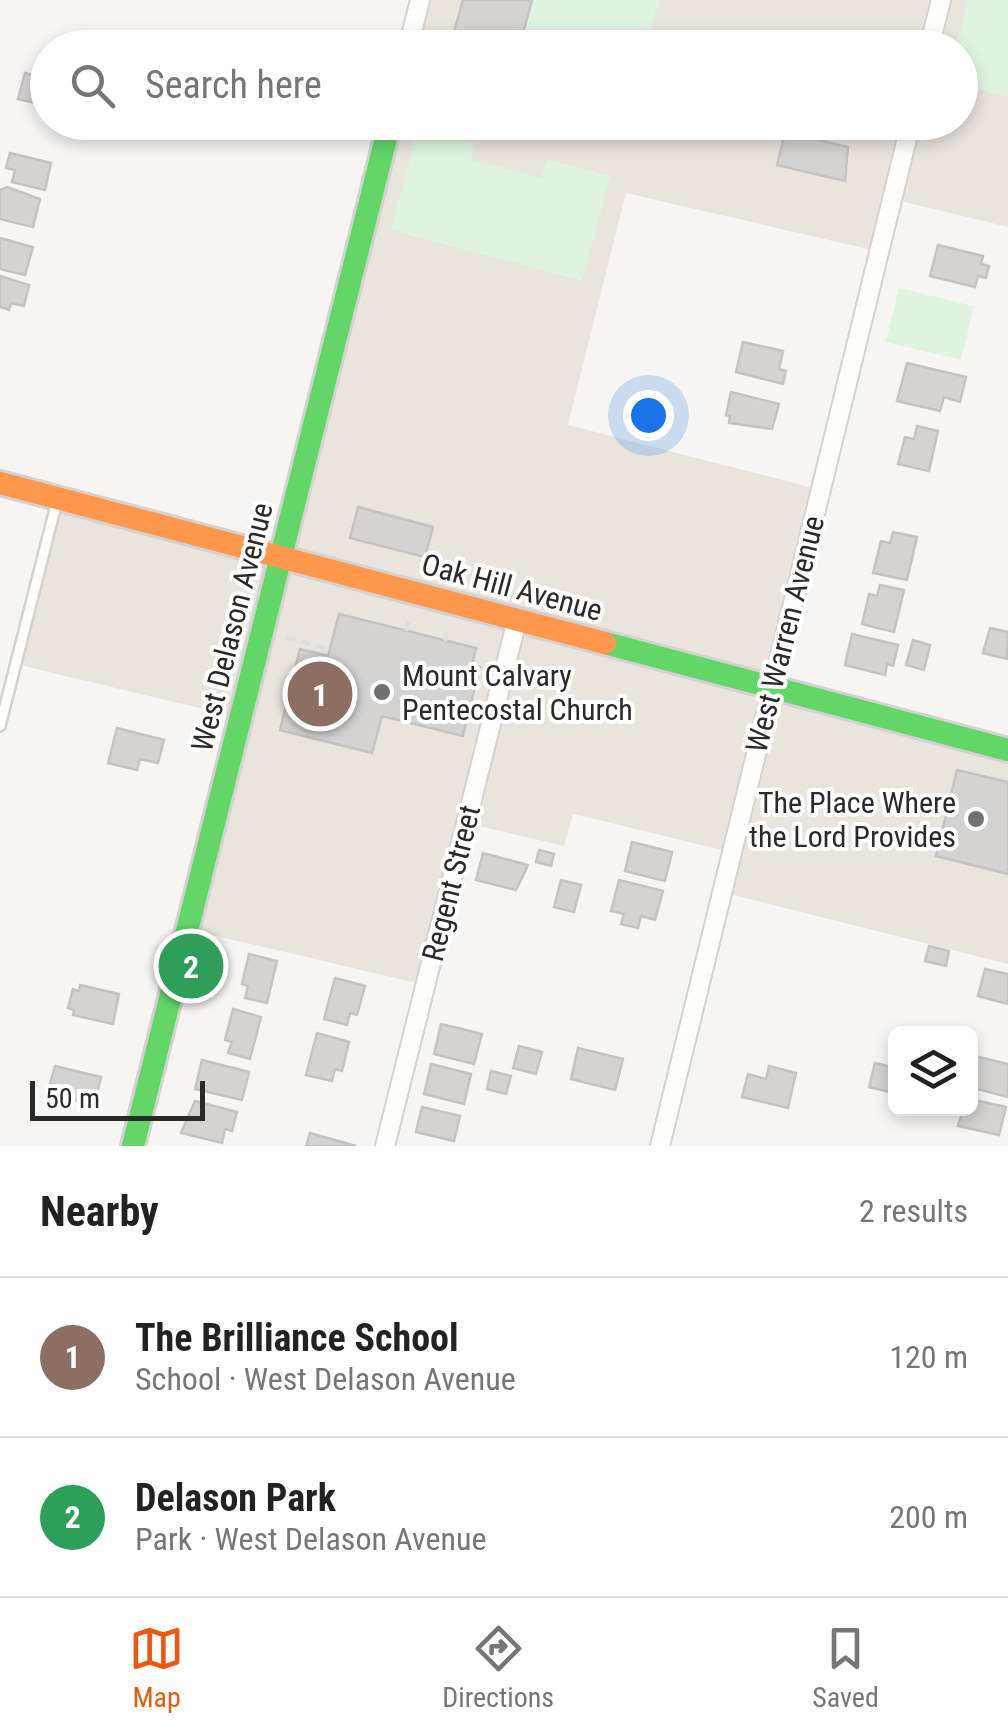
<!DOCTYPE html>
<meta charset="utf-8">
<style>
:root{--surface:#fff;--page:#f6f6f6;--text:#222;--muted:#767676;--line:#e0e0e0;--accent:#ea580c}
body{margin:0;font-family:"Roboto Condensed",sans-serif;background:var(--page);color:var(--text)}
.controls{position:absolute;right:30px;bottom:30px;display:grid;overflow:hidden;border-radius:15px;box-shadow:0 5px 15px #0003}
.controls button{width:90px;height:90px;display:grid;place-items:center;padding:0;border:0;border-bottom:2px solid var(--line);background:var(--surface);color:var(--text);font:50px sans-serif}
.scale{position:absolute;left:30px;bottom:25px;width:175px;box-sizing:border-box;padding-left:10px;border:5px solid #2b2a29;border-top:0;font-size:28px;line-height:35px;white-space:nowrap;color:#2b2a29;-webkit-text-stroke:8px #fff;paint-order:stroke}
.you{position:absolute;left:648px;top:415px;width:35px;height:35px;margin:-25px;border:8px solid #fff;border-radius:50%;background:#1a73e8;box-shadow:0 0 0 15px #1a73e833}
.badge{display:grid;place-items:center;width:65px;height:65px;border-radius:50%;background:var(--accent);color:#fff;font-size:32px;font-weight:700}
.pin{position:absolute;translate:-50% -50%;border:5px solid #fff;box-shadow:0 2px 10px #0006}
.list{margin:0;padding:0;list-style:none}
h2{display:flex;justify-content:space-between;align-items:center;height:130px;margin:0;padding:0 40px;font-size:42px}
h2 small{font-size:32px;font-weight:400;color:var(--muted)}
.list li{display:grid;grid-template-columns:65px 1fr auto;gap:30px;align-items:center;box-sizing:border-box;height:160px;padding:0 40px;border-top:2px solid var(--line)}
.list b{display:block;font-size:38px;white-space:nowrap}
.list p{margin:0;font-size:32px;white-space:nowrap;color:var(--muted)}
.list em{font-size:32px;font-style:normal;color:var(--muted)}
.icon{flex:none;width:55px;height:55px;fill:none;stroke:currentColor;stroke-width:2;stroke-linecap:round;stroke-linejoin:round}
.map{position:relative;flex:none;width:1008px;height:1146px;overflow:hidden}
.search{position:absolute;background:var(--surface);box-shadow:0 5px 15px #0003;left:30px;right:30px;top:30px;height:110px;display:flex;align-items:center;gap:25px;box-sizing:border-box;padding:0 35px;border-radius:55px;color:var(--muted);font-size:38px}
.sheet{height:450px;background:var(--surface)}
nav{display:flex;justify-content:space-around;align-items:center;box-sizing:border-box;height:140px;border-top:2px solid var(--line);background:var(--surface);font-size:28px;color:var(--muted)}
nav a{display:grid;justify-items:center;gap:5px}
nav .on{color:var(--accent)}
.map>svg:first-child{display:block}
</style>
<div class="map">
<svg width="1008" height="1146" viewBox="0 0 1008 1146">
<rect width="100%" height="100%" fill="#f7f5f3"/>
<!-- built -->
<path fill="#eae4df" d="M420,0H1008V227L893,199L880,252L626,193L568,425L821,490L772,687L1008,750V964L722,892L731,852L573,814L564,846L466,823L425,985L187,929L240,718L16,664L58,498L281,556L390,123L960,122V48L408,47Z"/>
<!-- grass -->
<g fill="#def4e1">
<path d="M532,0H659L646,47L519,48Z"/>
<path d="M968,0H1008V97L961,85L960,48L956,47Z"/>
<path d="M418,128L475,143L471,160L541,178L547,159L610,176L582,281L391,230Z"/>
<path d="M899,288L974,306L961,360L886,342Z"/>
</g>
<!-- building -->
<g fill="#d5d3d2" stroke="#c4c3c2" stroke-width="2.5">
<path d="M463,0H532L519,48H483L452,39Z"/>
<path d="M25,73L48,78V106L18,99Z"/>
<path d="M785,132L848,147L845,181L777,165Z"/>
<path d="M10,153L51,163L45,190L12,182L15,170L6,168Z"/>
<path d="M7,187L40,199L33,227L0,219V190Z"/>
<path d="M0,238L33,247L25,275L0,269Z"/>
<path d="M938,245L983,256L981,264L989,266L986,278L978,276L975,287L930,276Z"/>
<path d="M0,276L29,285L24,306L11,303L9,310L0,307Z"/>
<path d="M743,342L783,351L779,369L786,371L783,384L736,372Z"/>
<path d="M907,363L966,377L960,402L944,397L940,411L897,401Z"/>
<path d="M731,392L779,404L772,429L729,423L730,416L726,415Z"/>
<path d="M917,426L938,431L929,471L898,464L905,437L914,439Z"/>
<path d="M358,507L433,527L425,557L350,538Z"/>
<path d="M893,532L917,537L907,580L873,573L881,541L890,543Z"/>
<path d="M880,585L904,590L894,632L862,624L869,594L877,596Z"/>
<path d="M339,614L476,648L472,665L480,667L463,736L382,716L372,753L280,730L300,649L328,656Z"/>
<path d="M990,628L1008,632L1007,659L983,653Z"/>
<path d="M852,634L898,645L893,666L887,664L885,675L845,665Z"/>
<path d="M913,640L930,645L924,670L906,665Z"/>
<path d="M117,728L164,740L158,763L140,759L137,770L108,763Z"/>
<path d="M957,770L1008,782V874L936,856Z"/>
<path d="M632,842L672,852L665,881L625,871Z"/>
<path d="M539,850L554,854L551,866L536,862Z"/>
<path d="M483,853L528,865L516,890L476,880Z"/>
<path d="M561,880L581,885L574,912L554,907Z"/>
<path d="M619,880L663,891L655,920L641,916L638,928L621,924L624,914L611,911Z"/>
<path d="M929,946L949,951L946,966L925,961Z"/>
<path d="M249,954L277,961L267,1003L245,998L248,986L242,984Z"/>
<path d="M985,969L1008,974V1004L978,996Z"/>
<path d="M335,978L365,986L357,1015L350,1013L347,1025L324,1019Z"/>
<path d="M80,985L119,994L113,1024L73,1015L74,1010L68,1008L73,989L79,991Z"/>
<path d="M233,1009L261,1017L250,1059L228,1053L232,1042L225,1040Z"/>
<path d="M441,1024L482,1034L474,1064L434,1054Z"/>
<path d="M317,1033L349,1042L342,1071L335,1069L332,1081L306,1075Z"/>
<path d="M519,1046L542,1052L536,1074L513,1068Z"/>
<path d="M578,1048L623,1059L615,1090L571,1079Z"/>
<path d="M975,1056L1008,1064V1097L970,1087Z"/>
<path d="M202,1060L249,1072L242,1100L195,1089Z"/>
<path d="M875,1063L896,1068L894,1093L869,1087Z"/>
<path d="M431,1064L471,1074L464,1104L424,1094Z"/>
<path d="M55,1066L101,1077L94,1105L54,1096L57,1085L50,1084Z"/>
<path d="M769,1066L796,1073L788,1108L742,1097L748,1074L766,1079Z"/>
<path d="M491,1071L511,1076L506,1094L487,1089Z"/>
<path d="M970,1099L1006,1107L999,1135L958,1126L963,1108H970Z"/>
<path d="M195,1101L237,1112L232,1131L225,1129L222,1143L181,1133Z"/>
<path d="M422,1107L460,1116L454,1141L416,1132Z"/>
<path d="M310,1133L356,1146H306Z"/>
</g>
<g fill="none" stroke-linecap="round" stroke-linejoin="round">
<!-- lane casing -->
<g stroke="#d3d2d1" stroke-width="14">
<g id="lane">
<path d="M889,122L910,128"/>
<path d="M0,726L57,501"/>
</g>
</g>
<!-- street casing -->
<g stroke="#d3d2d1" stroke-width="22">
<g id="street">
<path d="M408,48L420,0"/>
<path d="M929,48L941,0"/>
<path d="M385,1146L517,620"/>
<path d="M660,1146L911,122"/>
</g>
</g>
<!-- fast casing -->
<g stroke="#d3d2d1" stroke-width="28">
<g id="fast">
<path d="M605,643L1008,750"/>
<path d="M133,1146L390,122"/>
</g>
</g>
<!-- slow casing -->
<g stroke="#d3d2d1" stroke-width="28">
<path id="slow" d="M0,483L605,643"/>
</g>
<!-- path -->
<g stroke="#dedede" stroke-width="4" stroke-dasharray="10 5" stroke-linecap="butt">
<path d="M445,577L449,562"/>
<path d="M406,631L410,616"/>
<path d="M286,638L330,649"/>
<path d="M445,641L448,626"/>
</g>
<!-- lane -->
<use href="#lane" stroke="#fefefd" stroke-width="9"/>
<!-- street -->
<use href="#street" stroke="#fefefd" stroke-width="18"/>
<!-- fast -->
<use href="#fast" stroke="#63d668" stroke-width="22"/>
<!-- slow -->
<use href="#slow" stroke="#ff974d" stroke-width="22"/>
</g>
<!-- markers -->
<g fill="#727170" stroke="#fff" stroke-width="4">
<circle cx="382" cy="692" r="10"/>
<circle cx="976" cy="819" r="10"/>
</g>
<g text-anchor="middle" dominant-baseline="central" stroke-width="8" stroke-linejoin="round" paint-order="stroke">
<!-- street labels -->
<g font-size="30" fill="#2b2a29" stroke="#fff">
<text transform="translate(512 587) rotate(15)">Oak Hill Avenue</text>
<text transform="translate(232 627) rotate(-76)">West Delason Avenue</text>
<text transform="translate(785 634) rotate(-76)">West Warren Avenue</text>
<text transform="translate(451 883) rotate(-76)">Regent Street</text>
</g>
<!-- poi labels -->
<g font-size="30" fill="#2b2a29" stroke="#fff" text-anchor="start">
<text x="402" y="675">Mount Calvary<tspan x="402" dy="34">Pentecostal Church</tspan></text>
<text x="956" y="802" text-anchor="end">The Place Where<tspan x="956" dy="34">the Lord Provides</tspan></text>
</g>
</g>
</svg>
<div class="controls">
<button><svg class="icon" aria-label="layers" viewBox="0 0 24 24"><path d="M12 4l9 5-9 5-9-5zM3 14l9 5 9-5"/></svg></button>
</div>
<div class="scale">50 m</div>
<div class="you"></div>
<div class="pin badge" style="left:320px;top:694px;background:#8d6e63">1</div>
<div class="pin badge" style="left:191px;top:966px;background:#2e9e5b">2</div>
<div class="search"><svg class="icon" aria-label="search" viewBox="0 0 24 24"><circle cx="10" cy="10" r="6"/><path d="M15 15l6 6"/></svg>Search here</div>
</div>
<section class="sheet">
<h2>Nearby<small>2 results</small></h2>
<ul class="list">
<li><span class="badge" style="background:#8d6e63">1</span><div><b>The Brilliance School</b><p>School · West Delason Avenue</p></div><em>120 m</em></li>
<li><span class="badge" style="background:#2e9e5b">2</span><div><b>Delason Park</b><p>Park · West Delason Avenue</p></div><em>200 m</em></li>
</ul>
</section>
<nav>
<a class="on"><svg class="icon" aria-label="map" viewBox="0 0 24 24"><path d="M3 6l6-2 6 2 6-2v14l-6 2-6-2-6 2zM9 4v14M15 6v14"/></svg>Map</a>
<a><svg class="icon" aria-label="directions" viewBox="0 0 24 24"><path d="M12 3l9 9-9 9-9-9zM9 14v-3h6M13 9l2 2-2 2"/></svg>Directions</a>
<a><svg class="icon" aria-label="saved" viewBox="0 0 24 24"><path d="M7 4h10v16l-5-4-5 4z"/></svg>Saved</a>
</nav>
